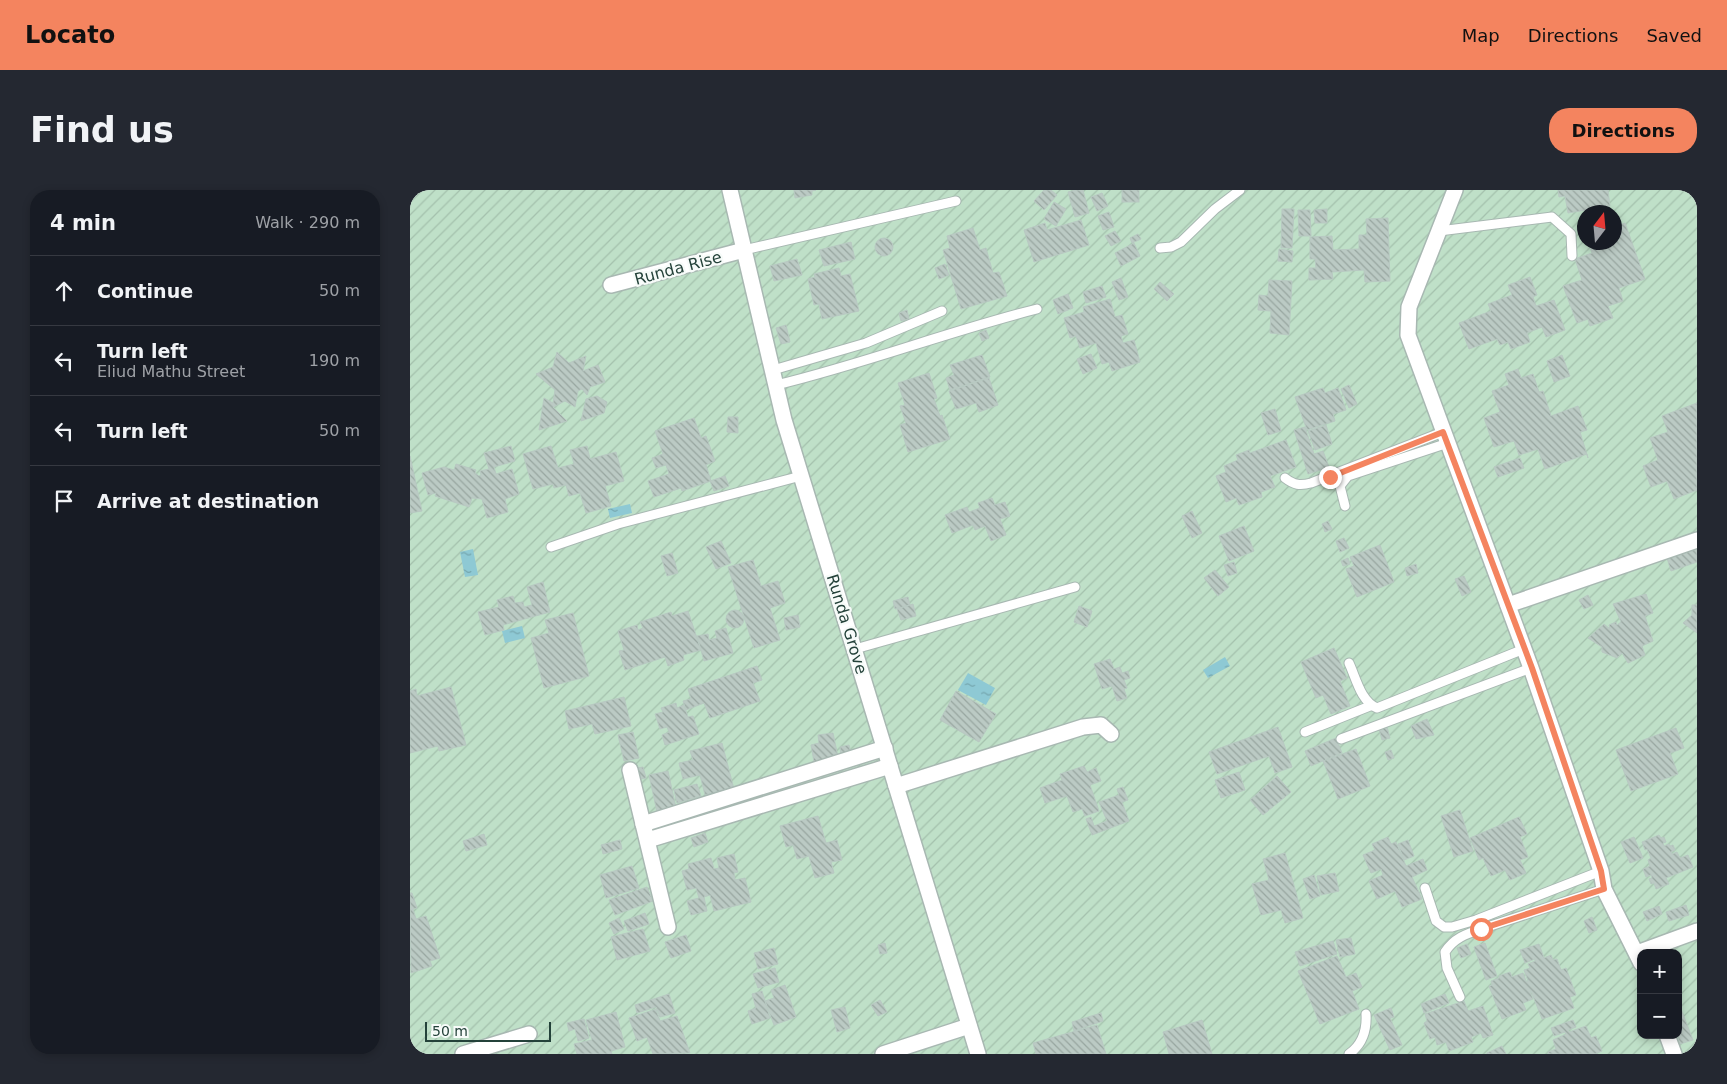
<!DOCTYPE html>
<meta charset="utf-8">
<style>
:root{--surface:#171b24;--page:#242831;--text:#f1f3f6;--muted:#9ea1a6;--line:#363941;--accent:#f4845f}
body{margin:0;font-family:"DejaVu Sans",sans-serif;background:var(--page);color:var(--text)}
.controls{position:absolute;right:15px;bottom:15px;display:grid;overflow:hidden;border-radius:10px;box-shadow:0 2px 8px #0003}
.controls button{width:45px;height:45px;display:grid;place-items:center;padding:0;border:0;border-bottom:1px solid var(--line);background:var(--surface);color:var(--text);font:25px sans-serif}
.compass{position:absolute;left:1167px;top:15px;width:45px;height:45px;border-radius:50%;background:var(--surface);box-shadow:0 2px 8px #0003;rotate:16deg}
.scale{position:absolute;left:15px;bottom:12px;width:126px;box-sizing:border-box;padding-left:5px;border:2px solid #24423a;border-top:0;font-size:14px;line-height:18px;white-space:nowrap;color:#24423a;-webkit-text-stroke:4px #f7fbf9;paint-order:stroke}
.stop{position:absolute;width:15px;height:15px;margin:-11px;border:4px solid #f4845f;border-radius:50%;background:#fff}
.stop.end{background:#f4845f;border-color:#fff;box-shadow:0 1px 5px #0008}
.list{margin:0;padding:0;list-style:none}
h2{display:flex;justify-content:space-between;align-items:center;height:65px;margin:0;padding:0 20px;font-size:21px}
h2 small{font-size:16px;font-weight:400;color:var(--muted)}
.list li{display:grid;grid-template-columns:32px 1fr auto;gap:15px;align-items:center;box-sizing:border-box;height:70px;padding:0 20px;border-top:1px solid var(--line)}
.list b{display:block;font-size:19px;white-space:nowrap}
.list p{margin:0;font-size:16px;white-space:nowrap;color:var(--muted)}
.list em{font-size:16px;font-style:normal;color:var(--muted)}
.icon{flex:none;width:28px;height:28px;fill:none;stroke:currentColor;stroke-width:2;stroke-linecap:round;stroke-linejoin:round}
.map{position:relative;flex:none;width:1287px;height:864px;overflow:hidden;border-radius:20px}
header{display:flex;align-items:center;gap:30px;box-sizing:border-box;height:70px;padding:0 25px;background:var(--accent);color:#111}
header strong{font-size:24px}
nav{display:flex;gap:28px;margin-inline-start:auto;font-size:18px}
.intro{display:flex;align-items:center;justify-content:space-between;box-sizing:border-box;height:120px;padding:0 30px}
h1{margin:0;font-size:35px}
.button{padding:12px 22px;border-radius:20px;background:var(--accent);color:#111;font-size:18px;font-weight:700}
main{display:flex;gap:30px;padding:0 30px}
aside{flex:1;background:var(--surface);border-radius:20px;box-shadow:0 2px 8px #0003}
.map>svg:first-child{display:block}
</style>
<header>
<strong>Locato</strong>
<nav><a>Map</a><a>Directions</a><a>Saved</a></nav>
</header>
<div class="intro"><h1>Find us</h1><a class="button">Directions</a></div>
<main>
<aside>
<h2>4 min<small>Walk · 290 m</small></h2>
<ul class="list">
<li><svg class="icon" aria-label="ahead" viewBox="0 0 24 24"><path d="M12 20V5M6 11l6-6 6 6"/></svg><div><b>Continue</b></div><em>50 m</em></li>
<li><svg class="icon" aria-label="left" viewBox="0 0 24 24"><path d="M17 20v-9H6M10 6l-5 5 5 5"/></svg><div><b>Turn left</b><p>Eliud Mathu Street</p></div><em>190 m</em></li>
<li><svg class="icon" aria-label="left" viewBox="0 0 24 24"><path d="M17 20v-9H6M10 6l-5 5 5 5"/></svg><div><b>Turn left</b></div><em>50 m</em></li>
<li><svg class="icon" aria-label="arrive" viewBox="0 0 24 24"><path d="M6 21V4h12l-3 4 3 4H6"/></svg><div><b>Arrive at destination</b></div></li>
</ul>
</aside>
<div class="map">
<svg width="1287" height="864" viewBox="0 0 1287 864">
<defs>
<pattern id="garden-furrows" width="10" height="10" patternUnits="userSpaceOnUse" patternTransform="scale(1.25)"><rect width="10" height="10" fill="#bfe0c8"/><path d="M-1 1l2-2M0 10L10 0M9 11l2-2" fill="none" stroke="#a4c1ad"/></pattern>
<pattern id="water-ripples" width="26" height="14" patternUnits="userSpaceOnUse" patternTransform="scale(1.25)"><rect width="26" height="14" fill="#8ec9d4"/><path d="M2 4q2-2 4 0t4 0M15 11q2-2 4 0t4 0" fill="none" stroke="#74a5ad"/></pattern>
<pattern id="building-back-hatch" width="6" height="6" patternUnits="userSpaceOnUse" patternTransform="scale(1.25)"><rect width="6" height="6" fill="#bbcac4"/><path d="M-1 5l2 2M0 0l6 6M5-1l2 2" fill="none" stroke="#98a6a0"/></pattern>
</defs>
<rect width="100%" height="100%" fill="#e6efeb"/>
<!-- garden -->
<path fill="url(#garden-furrows)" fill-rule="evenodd" d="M0,0H1287V864H0ZM1174,22H1204V52H1174ZM1231,763H1268V845H1231Z"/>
<!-- water -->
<g fill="url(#water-ripples)">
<path d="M220,314L222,323L200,328L198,319Z"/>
<path d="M63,359L68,385L55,387L50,362Z"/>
<path d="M112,436L115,448L95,453L92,441Z"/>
<path d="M815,467L820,476L798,488L793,480Z"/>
<path d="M558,483L585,498L576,515L548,500Z"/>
</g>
<!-- building -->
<g fill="url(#building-back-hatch)" stroke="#b8c9c2">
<path d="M384,0H406L402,1V5L385,8Z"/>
<path d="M634,0H641L647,5L634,20L624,11Z"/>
<path d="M666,0H673L679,23L665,27L658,2Z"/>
<rect x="712" y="0" width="17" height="12"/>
<path d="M1148,0H1198L1200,16L1158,23L1155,6L1149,7Z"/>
<path d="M692,3L698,16L687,21L681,7Z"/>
<path d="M644,12L656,19L646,36L634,29Z"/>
<path d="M872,19H884L882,58H871Z"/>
<path d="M917,19V33H905L904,20Z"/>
<path d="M888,20H900L901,46H889Z"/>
<path d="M699,22L704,37L693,40L688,26Z"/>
<path d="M978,28L980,91L955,92L954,80L922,82L923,89L899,90V78H906L905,69H900V47L922,46L923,60L949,59V45H957L956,29Z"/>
<path d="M671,30L679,55L624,72L614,40L635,33L637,40Z"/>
<path d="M1215,33L1235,89L1209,98L1213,111L1198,116L1203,128L1180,136L1178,129L1167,133L1153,96L1172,90L1165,69L1182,63L1178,52H1204V37Z"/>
<path d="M563,38L570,60L576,58L583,83L589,82L597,106L551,119L533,60L540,58L537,46Z"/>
<path d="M705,41L711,51L701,56L695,46Z"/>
<path d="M728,44L731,49L722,53L720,48Z"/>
<circle cx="474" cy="57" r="9"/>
<path d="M441,52L445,69L414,76L409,60Z"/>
<path d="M724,53L730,66L711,76L705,63Z"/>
<path d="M869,59L883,61L882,72L868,71Z"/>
<path d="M387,69L392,85L364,91L360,76Z"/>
<path d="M535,74L539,85L529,89L525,78Z"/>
<path d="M429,78L431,86L440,84L449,121L412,129L409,114L404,115L398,89L405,87L404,84Z"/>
<path d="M1120,87L1127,105L1123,107L1126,116L1144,110L1155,140L1136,147L1132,137L1117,143L1120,152L1101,159L1098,152L1090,155L1087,149L1059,159L1049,133L1081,121L1078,114L1102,105L1098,95Z"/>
<path d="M711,88L718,107L709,110L702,92Z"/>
<path d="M859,90L882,91L879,145L860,143L861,121L848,120L849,105L858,106Z"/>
<path d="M750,92L764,104L757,111L744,99Z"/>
<path d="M692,96L696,107L676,113L673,102Z"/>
<path d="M658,104L663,118L648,124L643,110Z"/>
<path d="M700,109L705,127L712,125L718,144L711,146L713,153L724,150L730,172L702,181L699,172L692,174L686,153L670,158L666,146L660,148L654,128L674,122L673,117Z"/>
<path d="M497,120L499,129L491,131L489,123Z"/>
<path d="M376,135L380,152L371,154L366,138Z"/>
<path d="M576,140L579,148L572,151L569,143Z"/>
<path d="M147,162L159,173L176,166L173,181L188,175L195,192L180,197L177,205L172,199L168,201L165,217L155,211L143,217L157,231L129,240L134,208L143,213L145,200L126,184L143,177Z"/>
<path d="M681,164L687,178L673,184L667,169Z"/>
<path d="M572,165L580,187L540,200L536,188L544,185L540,175Z"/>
<path d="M1152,165L1160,186L1144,192L1137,171Z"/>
<path d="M1108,179L1111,188L1123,184L1129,202L1133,201L1141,226L1168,216L1177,240L1170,242L1178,268L1177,264L1135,279L1128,259L1109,265L1104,251L1084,257L1074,228L1090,222L1082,201L1099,195L1095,184Z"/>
<path d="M519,183L527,208L524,209L530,226L532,225L540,249L498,262L490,235L496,233L490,216L495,215L488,193Z"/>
<path d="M579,188L588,215L569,222L566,213L546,219L539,201Z"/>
<path d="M939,195L947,214L939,218L931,199Z"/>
<path d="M913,198L915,203L928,198L936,220L923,224L925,231L897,240L885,207Z"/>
<path d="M187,206L197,212L194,223L171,231L176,209Z"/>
<path d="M1287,213V300L1264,309L1257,291L1241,297L1233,276L1248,270L1240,248L1258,242L1252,226Z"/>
<path d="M865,219L871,241L858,245L851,223Z"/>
<path d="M318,227H328V243L317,242Z"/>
<path d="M284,228L291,248L296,246L305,271L296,275L301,291L272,301L271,298L244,307L238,291L259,284L256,275L246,278L242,268L253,264L245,241Z"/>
<path d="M916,235L922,254L905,260L898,241Z"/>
<path d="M895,237L904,264L913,261L919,277L898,284L884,240Z"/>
<path d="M876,250L886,277L860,286L865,297L851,302L852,307L829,315L826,308L816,312L806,286L816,282L814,276L828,270L826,265L839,260L840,263Z"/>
<path d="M101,256L105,271L84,277L86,284L102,279L109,304L95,309L98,322L77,328L72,309L62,308L59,317L25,306L26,303L18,305L12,283L34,277L44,280L46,274L66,280L65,283L69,286L71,285L70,281L79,279L74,263Z"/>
<path d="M141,256L148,278L164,274L160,260L177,256L180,269L206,262L214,291L195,296L201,316L176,323L170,303L159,306L156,295L144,298L143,294L123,299L113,264Z"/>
<path d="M0,266L12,321L0,323Z"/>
<path d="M1110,268L1114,278L1088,287L1084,277Z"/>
<path d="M315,286L319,296L304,301L300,291Z"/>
<path d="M582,308L585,315L595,312L600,326L590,329L596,345L581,351L575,336L565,340L563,335L542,343L535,325L557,317L559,322L570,318L568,313Z"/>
<path d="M782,321L792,343L782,348L772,326Z"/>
<path d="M918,331L922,339L915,342L912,334Z"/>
<path d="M834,336L844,361L819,371L809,346Z"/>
<path d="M934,348L939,358L930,362L926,351Z"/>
<path d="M311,351L321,373L306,379L296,357Z"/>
<path d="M970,355L984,392L947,407L936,379L944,376L940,367Z"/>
<path d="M1287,357V372L1261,381L1257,368Z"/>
<path d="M262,363L268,383L257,386L251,366Z"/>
<path d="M938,368L940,374L933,376L931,371Z"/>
<path d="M343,370L351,396L368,391L375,413L360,418L370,450L344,458L318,377Z"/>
<path d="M824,372L827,383L818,386L814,375Z"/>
<path d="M1006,374L1008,383L997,386L995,378Z"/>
<path d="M805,380L819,397L808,406L794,388Z"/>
<path d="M1054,386L1061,402L1052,406L1045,389Z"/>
<path d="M133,392L140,422L93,435L94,440L75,445L68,422L89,417L87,410L103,406L105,413L113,412L114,417L122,415L117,397Z"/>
<path d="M1236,404L1243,423L1235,426L1243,451L1232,456L1235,465L1218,473L1212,463L1207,468L1192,462V457L1178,448L1194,434L1200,439L1199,435L1206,432L1207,435L1211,432L1203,414Z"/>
<path d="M1178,405L1183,415L1174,419L1169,410Z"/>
<path d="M498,407L500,415L485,419L483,411Z"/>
<path d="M503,414L506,426L491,430L487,419Z"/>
<path d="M1282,415H1287V443L1273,433L1282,425Z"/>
<path d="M669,416L682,421L677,437L664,432Z"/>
<circle cx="325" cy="429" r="9"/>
<path d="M278,421L291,460L273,465L274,470L258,476L255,467L215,480L209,461L214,460L208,441L227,435L228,440L233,438L230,432L261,422L262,426Z"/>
<path d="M163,423L179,486L134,498L121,448L139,443L135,430Z"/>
<path d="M388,425L390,437L376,440L374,428Z"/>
<path d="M316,438L323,463L294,471L287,446L298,444L299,450L307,448L305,441Z"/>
<path d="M924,458L937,488L930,491L940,516L921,524L913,505L906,508L891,472Z"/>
<path d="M700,469L704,479L710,477L712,483L718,481L720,488L714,490L717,498L714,499L717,508L707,511L702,496L692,499L684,474Z"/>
<path d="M347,476L352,490L343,493L350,511L300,528L294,513L276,520L273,511L281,509L278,499Z"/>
<path d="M41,497L56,555L29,561L28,556L0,563V501L6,499L7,506Z"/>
<path d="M546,501L586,524L569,552L530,530Z"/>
<path d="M214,507L221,536L185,544L182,534L159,539L155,521Z"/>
<path d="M266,513L267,518L274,515L278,527L283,526L289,544L255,555L252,545L259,542L257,537L250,539L245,524L253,522L251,518Z"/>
<path d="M1017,529L1024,545L1006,549L1001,536Z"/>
<path d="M868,537L882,577L865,583L859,566L807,584L799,562Z"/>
<path d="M977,537L980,548L972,550L969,539Z"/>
<path d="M1266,538L1274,558L1260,563L1268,584L1221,601L1206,560Z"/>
<path d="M223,542L229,568L214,571L208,545Z"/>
<path d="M423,543L428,567L404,572L401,555L409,553L408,545Z"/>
<path d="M926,548L932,563L901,576L895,561Z"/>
<path d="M312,553L324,599L295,605L290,585L273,589L269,573L283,570L280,561Z"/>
<path d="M439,555L441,564L431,566L430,557Z"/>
<path d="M946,559L960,596L928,609L913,571Z"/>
<path d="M981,560L984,568L978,570L975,562Z"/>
<path d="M674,576L677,582L686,578L691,591L680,595L689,621L675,626L672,619L663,622L657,606L635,613L630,598L652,590L650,584Z"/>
<path d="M233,577L236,588L230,589L227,578Z"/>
<path d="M258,581L266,618L247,622L239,585Z"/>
<path d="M829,582L835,600L811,608L805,590Z"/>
<path d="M867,586L881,602L853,625L840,610Z"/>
<path d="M287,594L291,606L267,613L264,600Z"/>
<path d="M713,597L718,610L712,612L719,631L682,645L676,629L681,627L684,636L697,631L689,612L709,605L707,599Z"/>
<path d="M1050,620L1063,661L1044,667L1031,626Z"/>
<path d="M408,626L416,653L427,650L432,670L421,672L424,683L405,688L399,666L387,669L383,655L376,657L370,636Z"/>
<path d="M1109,627L1117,644L1110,647L1118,667L1110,670L1116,683L1100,690L1095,680L1081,686L1073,668L1069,670L1060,648Z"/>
<path d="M295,643L298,652L284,657L281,648Z"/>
<path d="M74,644L77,655L56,661L53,651Z"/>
<path d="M1249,645L1251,648L1254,647L1256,652L1253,653L1254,656L1259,654L1260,656L1263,655L1265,660L1261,662L1262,664L1267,662L1270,668L1278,665L1283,677L1256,688L1259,694L1246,699L1244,693L1241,694L1239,689L1242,688L1241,685L1236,687L1233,679L1240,676L1238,670L1241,668L1237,659L1235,660L1232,652Z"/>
<path d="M978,647L981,654L986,652L996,676L1013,669L1017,680L1002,687L1012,709L992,717L985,701L967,709L959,691L973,685L971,679L961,683L953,665L965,660L962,654Z"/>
<path d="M1224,647L1233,668L1220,673L1211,652Z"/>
<path d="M210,650L212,659L193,664L191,655Z"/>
<path d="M998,650L1004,666L994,670L988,654Z"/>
<path d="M875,663L893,728L875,733L871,720L851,725L842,694L859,690L853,669Z"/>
<path d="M324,664L328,682L324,683L325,690L335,688L341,712L304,721L300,705L294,707L297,721L281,725L277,711L289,708L286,698L277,700L272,681L279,679L278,674L301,668L304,679L309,678L307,668Z"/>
<path d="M222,676L229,698L196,708L190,685Z"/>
<path d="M925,683L929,701L911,705L907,686Z"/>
<path d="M904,685L910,706L900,709L893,689Z"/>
<path d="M237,697L243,711L205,725L199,710Z"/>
<path d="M0,703H2L7,718L3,719L6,729L16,726L30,768L20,771L22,776L1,783Z"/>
<path d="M1276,715L1279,725L1259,731L1256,722Z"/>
<path d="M1249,716L1252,724L1237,731L1233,722Z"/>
<path d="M235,723L239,734L218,741L214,731Z"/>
<path d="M1182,727L1187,740L1179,743L1174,731Z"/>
<path d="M209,728L214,739L204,744L199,733Z"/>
<path d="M233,739L240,761L207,770L201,747Z"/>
<path d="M276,745L281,761L261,768L255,752Z"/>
<path d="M941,748L945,764L930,767L926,750Z"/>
<path d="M923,751L927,764L890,776L885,762Z"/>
<path d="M475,753L477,763L470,764L468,755Z"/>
<path d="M1075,753L1087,786L1076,790L1064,757Z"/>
<path d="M1057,754L1061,764L1051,768L1047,758Z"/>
<path d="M1129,754L1134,768L1141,765L1143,770L1147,769L1151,780L1156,778L1166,805L1160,807L1164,818L1132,829L1121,801H1120L1123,809L1113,813L1116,820L1092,829L1079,796L1082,795L1081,791L1089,788V786L1100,782L1102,787L1113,783L1116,791H1118L1114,780L1120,778L1118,774L1125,771V769L1115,773L1110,760Z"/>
<path d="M364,758L368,774L348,779L344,763Z"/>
<path d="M927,766L936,787L946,783L952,797L942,801L949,819L910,834L888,781Z"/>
<path d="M365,778L369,792L348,798L343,784Z"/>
<path d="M375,795L386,827L364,835L355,811L364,808L361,800Z"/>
<path d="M352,801L360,828L342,834L338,821L346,818L342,804Z"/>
<path d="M259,804L265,823L250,827L246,817L227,823L225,815Z"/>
<path d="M1035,804L1039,813L1014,823L1011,814Z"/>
<path d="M470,810L477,822L468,826L461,815Z"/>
<path d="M1054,811L1058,821L1073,816L1083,845L1073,848L1071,843L1061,847L1063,852L1039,861L1036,852L1027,855L1025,847L1020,849L1014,833L1017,831L1015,824Z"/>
<path d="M1268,811L1283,850L1270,854L1267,845H1268Z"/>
<path d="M435,817L440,838L427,842L421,820Z"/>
<path d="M981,818L984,827L980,828L992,855L980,860L964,825Z"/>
<path d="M246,819L250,831L267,826L280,863L243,864L237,847L227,851L219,828Z"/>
<path d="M206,822L215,857L201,861L202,864H167L164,854L182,850L176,830Z"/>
<path d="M691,823L693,831L664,841L662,832Z"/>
<path d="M174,829L179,848L168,851L165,839L159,841L157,833Z"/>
<path d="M792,830L802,864H759L753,842Z"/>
<path d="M1163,830L1166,837L1158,840L1159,842L1176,836L1181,848L1186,846L1192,861L1185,864H1139L1138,862L1146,859L1143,850L1156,844L1155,842L1144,846L1141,838Z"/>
<path d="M687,835L696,864H626L623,853Z"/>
<path d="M1092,856L1096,864H1077V863Z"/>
</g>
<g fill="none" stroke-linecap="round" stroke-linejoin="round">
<!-- lane casing -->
<g stroke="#a8b8b2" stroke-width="11">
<g id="lane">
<path d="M1029,41L1142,27L1161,44L1162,66"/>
<path d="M750,58L761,57L771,52L805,19L830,0"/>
<path d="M334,60L546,11"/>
<path d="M363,180L456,153L532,121"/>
<path d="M366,195C454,174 539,141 627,119"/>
<path d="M875,288C884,295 890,296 901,293L1033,242"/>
<path d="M935,316L930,296L938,286L1038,253"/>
<path d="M141,357L208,334L391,286"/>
<path d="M445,459L665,397"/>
<path d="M939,473C946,488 951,512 967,518L1114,459"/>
<path d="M895,542L960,516"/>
<path d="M931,549L1121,478"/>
<path d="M1015,698L1026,731L1034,737H1042L1066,730L1191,681"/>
<path d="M1050,807L1037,778L1035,762C1044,748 1056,744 1071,739L1194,699"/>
<path d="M939,864C953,854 957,840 956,824"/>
</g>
</g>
<!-- street casing -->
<g stroke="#a8b8b2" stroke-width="18">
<g id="street">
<path d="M320,0L374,230L568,864"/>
<path d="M1045,0L999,117L998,145L1121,478L1191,681L1194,699L1231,773"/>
<path d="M201,95L334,60"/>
<path d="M1098,415L1287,350"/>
<path d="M220,580L258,737"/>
<path d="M486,596L673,537L691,535L701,544"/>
<path d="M233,634L475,558"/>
<path d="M238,650L480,576"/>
<path d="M1227,763L1287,741"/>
<path d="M1257,845L1264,864"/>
<path d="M53,864L119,844"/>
<path d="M473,864L559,836"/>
</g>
</g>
<!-- lane -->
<use href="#lane" stroke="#fff" stroke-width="9"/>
<!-- street -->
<use href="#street" stroke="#fff" stroke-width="15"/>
</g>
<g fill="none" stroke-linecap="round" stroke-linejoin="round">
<!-- route -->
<path stroke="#f4845f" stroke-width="6" d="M920,287L1033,242L1122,478L1191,681L1194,699L1071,739"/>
</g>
<g text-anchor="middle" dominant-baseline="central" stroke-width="4.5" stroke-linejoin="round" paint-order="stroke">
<!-- street labels -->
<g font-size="16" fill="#24423a" stroke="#f7fbf9">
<text transform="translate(268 78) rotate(-15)">Runda Rise</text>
<text transform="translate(437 434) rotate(73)">Runda Grove</text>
</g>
</g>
</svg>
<div class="controls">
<button>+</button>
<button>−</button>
</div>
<svg class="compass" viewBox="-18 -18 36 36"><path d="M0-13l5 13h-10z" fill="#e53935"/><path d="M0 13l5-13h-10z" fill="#9ea1a6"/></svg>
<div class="scale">50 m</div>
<div class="stop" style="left:1071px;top:739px"></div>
<div class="stop end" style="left:920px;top:287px"></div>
</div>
</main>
